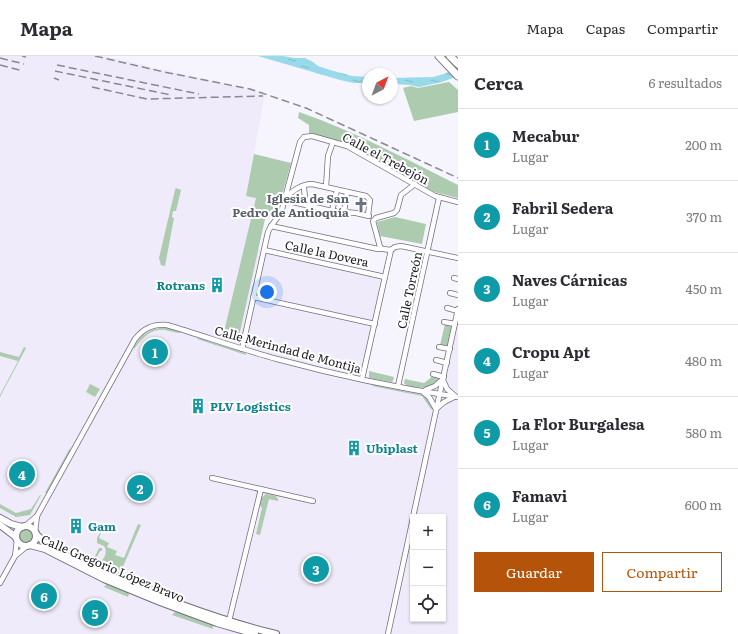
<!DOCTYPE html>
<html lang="es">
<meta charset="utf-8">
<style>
:root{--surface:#fff;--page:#f2f2f3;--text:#2b2b33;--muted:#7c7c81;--line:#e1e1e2;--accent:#b45309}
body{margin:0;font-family:Literata,serif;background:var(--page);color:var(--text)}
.controls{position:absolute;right:12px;bottom:12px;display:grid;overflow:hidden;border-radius:0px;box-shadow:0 1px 3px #0004}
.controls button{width:36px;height:36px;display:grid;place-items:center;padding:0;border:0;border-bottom:1px solid var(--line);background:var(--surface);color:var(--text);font:20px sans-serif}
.compass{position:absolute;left:362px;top:12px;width:36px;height:36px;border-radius:50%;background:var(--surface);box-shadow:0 1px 3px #0004;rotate:41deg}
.you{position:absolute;left:267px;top:236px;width:14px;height:14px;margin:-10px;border:3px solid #fff;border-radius:50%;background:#1a73e8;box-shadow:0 0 0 6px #1a73e833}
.badge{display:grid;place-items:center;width:26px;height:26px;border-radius:50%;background:var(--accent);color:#fff;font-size:13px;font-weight:700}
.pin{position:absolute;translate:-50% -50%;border:2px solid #fff;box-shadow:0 1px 4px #0006}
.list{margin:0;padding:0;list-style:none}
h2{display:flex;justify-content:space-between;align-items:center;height:52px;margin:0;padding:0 16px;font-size:17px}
h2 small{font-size:13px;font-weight:400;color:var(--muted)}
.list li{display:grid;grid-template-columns:26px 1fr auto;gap:12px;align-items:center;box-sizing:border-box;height:72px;padding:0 16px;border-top:1px solid var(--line)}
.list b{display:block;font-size:15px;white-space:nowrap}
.list p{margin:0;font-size:13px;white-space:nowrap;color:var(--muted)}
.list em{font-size:13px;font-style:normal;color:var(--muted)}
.actions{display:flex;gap:8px;padding:12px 16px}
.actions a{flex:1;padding:9px 0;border:1px solid var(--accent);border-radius:0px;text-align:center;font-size:14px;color:var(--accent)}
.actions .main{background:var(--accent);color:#fff}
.icon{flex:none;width:22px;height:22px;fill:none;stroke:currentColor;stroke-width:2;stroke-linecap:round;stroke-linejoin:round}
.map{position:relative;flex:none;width:458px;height:578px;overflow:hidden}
header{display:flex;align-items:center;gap:24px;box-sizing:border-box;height:56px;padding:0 20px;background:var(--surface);border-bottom:1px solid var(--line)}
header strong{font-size:19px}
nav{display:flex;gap:22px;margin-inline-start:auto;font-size:14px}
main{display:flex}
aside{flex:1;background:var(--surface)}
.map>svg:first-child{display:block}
</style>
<header>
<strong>Mapa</strong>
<nav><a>Mapa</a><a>Capas</a><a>Compartir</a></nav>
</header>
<main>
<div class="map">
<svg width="458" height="578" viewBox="0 0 458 578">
<defs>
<pattern id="water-ripples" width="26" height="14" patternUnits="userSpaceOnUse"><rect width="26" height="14" fill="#99daea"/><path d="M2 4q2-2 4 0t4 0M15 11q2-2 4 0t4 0" fill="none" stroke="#83bac8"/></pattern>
</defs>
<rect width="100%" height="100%" fill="#f6f4fc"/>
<!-- built -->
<path fill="#f0ebfb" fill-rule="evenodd" d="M0,0H104L265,37L246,140L256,141L245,191L264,194L385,221L362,323L439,338L458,253V578H0ZM413,461H443V563H413Z"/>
<!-- green -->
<g fill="#accbaf">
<path d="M449,26L458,34V56L414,65L403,32L411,30L418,32Z"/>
<path d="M299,56C354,75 406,103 458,129V142L434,136L347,88L309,77V69L298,62Z"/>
<path d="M254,98L291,107L277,157L265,163L238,285L223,280L256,142L246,140Z"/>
<path d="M176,132L181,134L176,155H173L172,161L174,162L165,210L161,209L159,202L175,134Z"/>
<path d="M395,161L426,168L422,188L380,180L377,166Z"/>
<path d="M445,268L452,269L448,291L440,289Z"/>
<path d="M160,272H169L180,276L181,277C176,277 171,275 165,274C150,272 142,283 134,293V291C140,280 148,274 160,272Z"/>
<path d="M198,282L245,296L246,299L197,283Z"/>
<path d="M24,291L26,292L0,341V339L18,305L0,300V296L19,301Z"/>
<path d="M369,315L394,321L393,325L391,326L369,322Z"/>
<path d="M433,320L440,322C438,324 436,328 433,329C426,333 410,333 404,327L405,323L424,327Z"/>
<path d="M90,328L100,333L95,341L86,336Z"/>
<path d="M374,329L423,339C429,342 432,347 433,354L431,353L422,340L372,330Z"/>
<path d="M70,392V395L47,437H45Z"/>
<path d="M266,438L276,440L278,443V445L269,443L260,479L256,478L262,452L259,448L261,442Z"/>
<path d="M40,439H41L30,459L16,461L0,452V448L16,457L31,453Z"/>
<path d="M138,468L141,469L121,515L94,502L99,492H102V495H100L97,501L102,504C106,501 107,494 104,490L97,487V482L103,471L99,482L109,487L107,491L117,495L115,499L124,502Z"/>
<circle cx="26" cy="480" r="7"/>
<path d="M60,487L90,502L89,505L86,506L61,493L59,491Z"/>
<path d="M94,504L123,518L119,521L93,509L92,507Z"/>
<path d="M128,520L165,535L161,538L129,525Z"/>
<path d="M107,527L128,536L129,538L128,541L104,531Z"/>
<path d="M176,555L211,567L213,570V573L172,559Z"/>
</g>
<!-- water -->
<g fill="url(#water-ripples)">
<path d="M258,0H283L294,2H305L313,6L318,10L330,14L352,20L368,21V27H354L340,24Z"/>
<path d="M458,11V20L442,26L419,31L410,29L392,28V22L433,21L444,18Z"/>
</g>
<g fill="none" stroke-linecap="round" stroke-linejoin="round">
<!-- minor casing -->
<g stroke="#736e7f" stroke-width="6">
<g id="minor">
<path d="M326,131L328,100L333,86"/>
<path d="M285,143C291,135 302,128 312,128L366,140L370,144L368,159"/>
<path d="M284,144L332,155L356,157L369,160"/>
<path d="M303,146L305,142L304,132"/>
<path d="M332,155L337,134"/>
<path d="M344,156L347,136"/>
<path d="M271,170L378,193H381"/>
<path d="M264,194L385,221"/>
<path d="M391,194L383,193L380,191L373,165L376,162L394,157L397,154L401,139L415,128"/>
<path d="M391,194L395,191L401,190L458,202"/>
<path d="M454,222L458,223"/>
<path d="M450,237L458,239"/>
<path d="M253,241L375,268"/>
<path d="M447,252L458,255"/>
<path d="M444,266L455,268"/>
<path d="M439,291L450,293"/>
<path d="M242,293L268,176L271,170L281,157L300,86L304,81L312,80L347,90L435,140L458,146"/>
<path d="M436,304L447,307"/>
<path d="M433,318L444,321"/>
<path d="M362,323L391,194"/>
<path d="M443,324L447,333L455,340"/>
<path d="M398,330L439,142"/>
<path d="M425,334L435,330L442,324"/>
<path d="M423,336L429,341L436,353"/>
<path d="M436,353L444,346L454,341"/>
<path d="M212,422L313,445"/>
<path d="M413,461L458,253"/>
<path d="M25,470L37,460L135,283C144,272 153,268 167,269C204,280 240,293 277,303C336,319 397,332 458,341"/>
<path d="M35,476L37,460"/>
<path d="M15,500L27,490"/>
<path d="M0,527L15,500L17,484"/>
<path d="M229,565L261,433"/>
<path d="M388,578L413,462"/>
</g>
</g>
<!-- major casing -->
<g stroke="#736e7f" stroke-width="8">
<g id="major">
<path d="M0,462L11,468L22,471"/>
<path d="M0,469L16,481"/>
<circle cx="26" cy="480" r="10"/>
<path d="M36,478C51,495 77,505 97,514C155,540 214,563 276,578"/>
<path d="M30,489L45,493L104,523L160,546L217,567L255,578"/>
</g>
</g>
<!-- highway casing -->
<g stroke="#736e7f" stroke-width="9">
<g id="highway">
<path d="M439,0L458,20"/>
<path d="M450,0L458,8"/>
</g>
</g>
<!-- minor -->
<use href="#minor" stroke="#fff" stroke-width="4.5"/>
<!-- major -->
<use href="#major" stroke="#fff" stroke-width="6"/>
<!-- highway -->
<use href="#highway" stroke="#fff" stroke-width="7"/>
<!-- rail -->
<g stroke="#8a878f" stroke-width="1.5" stroke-dasharray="8 4" stroke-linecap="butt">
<path d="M22,0L26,1"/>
<path d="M95,0L164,16L250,33L306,52L458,122"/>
<path d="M0,2L24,8"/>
<path d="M0,9L23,15"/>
<path d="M57,9L199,38"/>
<path d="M55,15L171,39"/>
<path d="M54,22L59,24"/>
<path d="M92,31L147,43L263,40"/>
</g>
</g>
<!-- icons -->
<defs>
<g id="church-bare" transform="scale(1.2)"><path d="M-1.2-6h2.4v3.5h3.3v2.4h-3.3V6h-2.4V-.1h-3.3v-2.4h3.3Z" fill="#6b7280" stroke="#fff" stroke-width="2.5" paint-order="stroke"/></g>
<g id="building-bare" transform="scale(1.2)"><path d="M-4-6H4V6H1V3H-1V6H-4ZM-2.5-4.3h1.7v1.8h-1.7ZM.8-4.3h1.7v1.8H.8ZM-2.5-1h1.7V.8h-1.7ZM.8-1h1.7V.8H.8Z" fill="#0f9aa8" stroke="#fff" stroke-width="2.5" paint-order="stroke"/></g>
</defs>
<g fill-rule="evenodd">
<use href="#church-bare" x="361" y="149"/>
<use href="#building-bare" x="217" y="229"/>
<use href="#building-bare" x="198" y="350"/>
<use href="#building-bare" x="354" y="392"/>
<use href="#building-bare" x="76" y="470"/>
</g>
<g text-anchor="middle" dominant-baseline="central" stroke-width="4" stroke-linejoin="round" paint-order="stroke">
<!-- street labels -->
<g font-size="12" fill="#1d1a21" stroke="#fff">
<text transform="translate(386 102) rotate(28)">Calle el Trebejón</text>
<text transform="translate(327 197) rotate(12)">Calle la Dovera</text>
<text transform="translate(409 234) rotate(-78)">Calle Torreón</text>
<text transform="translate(288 293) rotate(15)">Calle Merindad de Montija</text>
<text transform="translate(113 512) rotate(23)">Calle Gregorio López Bravo</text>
</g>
<!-- worship labels -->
<g font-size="12" font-weight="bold" fill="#5b616d" stroke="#fff" text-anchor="end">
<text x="349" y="142">Iglesia de San<tspan x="349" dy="14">Pedro de Antioquía</tspan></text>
</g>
<!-- culture labels -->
<g font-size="12" font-weight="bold" fill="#0d838f" stroke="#fff" text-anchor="start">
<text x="205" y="229" text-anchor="end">Rotrans</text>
<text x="210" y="350">PLV Logistics</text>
<text x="366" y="392">Ubiplast</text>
<text x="88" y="470">Gam</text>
</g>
</g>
</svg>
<div class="controls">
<button>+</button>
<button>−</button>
<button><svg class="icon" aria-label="locate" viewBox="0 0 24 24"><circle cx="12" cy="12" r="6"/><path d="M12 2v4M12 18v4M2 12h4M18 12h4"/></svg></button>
</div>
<svg class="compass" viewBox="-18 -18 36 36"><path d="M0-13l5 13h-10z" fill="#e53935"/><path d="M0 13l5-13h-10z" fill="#7c7c81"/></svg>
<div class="you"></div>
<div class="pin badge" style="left:155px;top:296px;background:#0f9aa8">1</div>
<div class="pin badge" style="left:140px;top:432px;background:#0f9aa8">2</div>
<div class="pin badge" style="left:316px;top:513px;background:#0f9aa8">3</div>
<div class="pin badge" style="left:22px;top:418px;background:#0f9aa8">4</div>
<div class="pin badge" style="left:95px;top:557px;background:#0f9aa8">5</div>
<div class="pin badge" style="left:44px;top:540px;background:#0f9aa8">6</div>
</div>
<aside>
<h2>Cerca<small>6 resultados</small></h2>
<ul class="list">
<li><span class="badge" style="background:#0f9aa8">1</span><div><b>Mecabur</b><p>Lugar</p></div><em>200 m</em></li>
<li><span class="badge" style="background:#0f9aa8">2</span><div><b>Fabril Sedera</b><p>Lugar</p></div><em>370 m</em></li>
<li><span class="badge" style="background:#0f9aa8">3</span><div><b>Naves Cárnicas</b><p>Lugar</p></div><em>450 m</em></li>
<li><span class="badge" style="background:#0f9aa8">4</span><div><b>Cropu Apt</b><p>Lugar</p></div><em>480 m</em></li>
<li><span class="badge" style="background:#0f9aa8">5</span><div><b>La Flor Burgalesa</b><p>Lugar</p></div><em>580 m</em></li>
<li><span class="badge" style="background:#0f9aa8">6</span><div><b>Famavi</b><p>Lugar</p></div><em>600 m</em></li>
</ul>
<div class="actions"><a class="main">Guardar</a><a>Compartir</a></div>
</aside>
</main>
